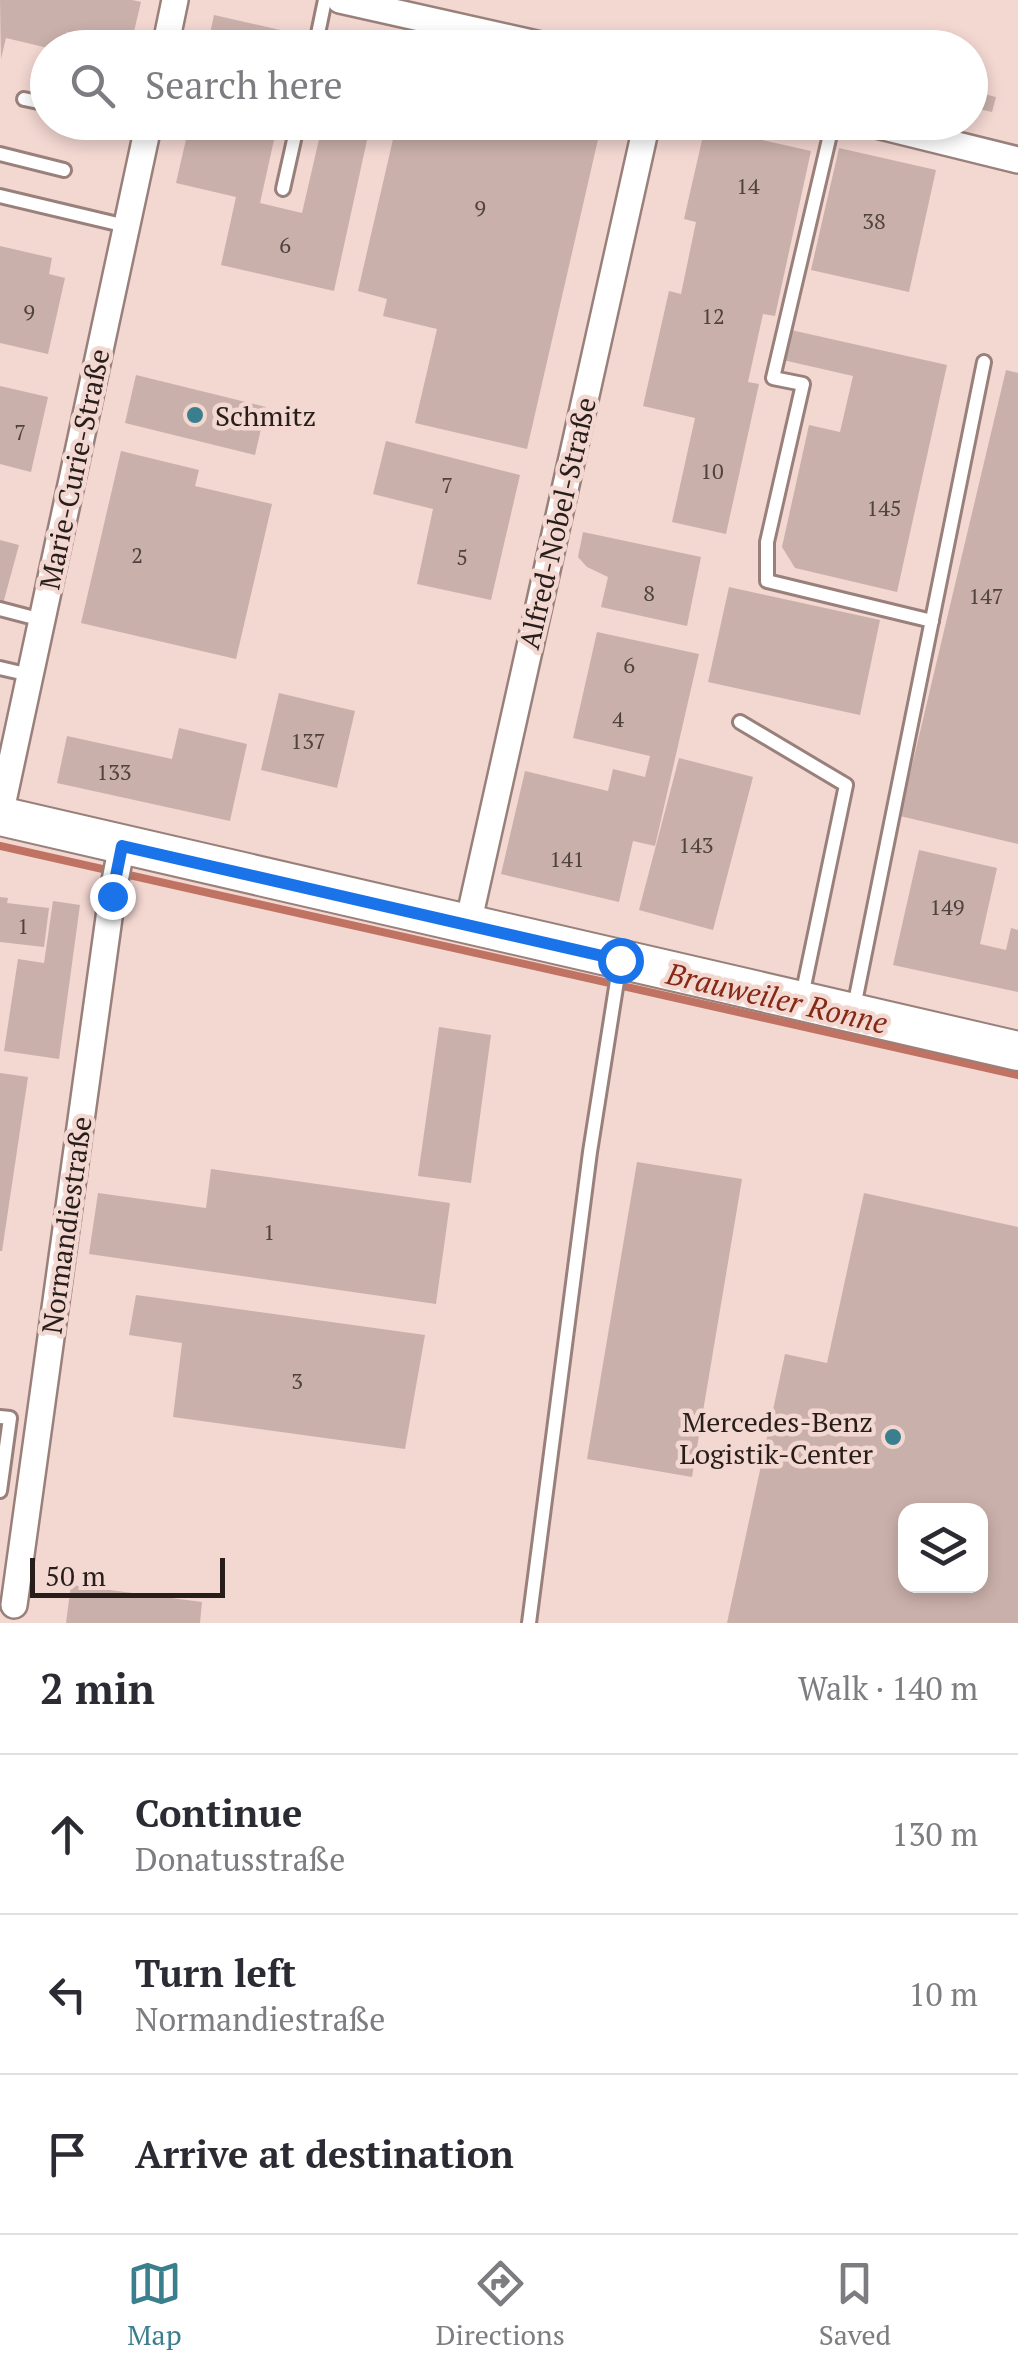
<!DOCTYPE html>
<meta charset="utf-8">
<style>
:root{--surface:#fff;--page:#f2f2f3;--text:#2b2b33;--muted:#7c7c81;--line:#e1e1e2;--accent:#3a7f8d}
body{margin:0;font-family:"PT Serif",serif;background:var(--page);color:var(--text)}
.controls{position:absolute;right:30px;bottom:30px;display:grid;overflow:hidden;border-radius:20px;box-shadow:0 5px 15px #0003}
.controls button{width:90px;height:90px;display:grid;place-items:center;padding:0;border:0;border-bottom:2px solid var(--line);background:var(--surface);color:var(--text);font:50px sans-serif}
.scale{position:absolute;left:30px;bottom:25px;width:195px;box-sizing:border-box;padding-left:10px;border:5px solid #271e1b;border-top:0;font-size:28px;line-height:35px;white-space:nowrap;color:#271e1b;-webkit-text-stroke:8px #f3d7d1;paint-order:stroke}
.stop{position:absolute;width:30px;height:30px;margin:-22px;border:8px solid #1a73e8;border-radius:50%;background:#fff}
.stop.end{background:#1a73e8;border-color:#fff;box-shadow:0 2px 10px #0008}
.list{margin:0;padding:0;list-style:none}
h2{display:flex;justify-content:space-between;align-items:center;height:130px;margin:0;padding:0 40px;font-size:42px}
h2 small{font-size:32px;font-weight:400;color:var(--muted)}
.list li{display:grid;grid-template-columns:65px 1fr auto;gap:30px;align-items:center;box-sizing:border-box;height:160px;padding:0 40px;border-top:2px solid var(--line)}
.list b{display:block;font-size:38px;white-space:nowrap}
.list p{margin:0;font-size:32px;white-space:nowrap;color:var(--muted)}
.list em{font-size:32px;font-style:normal;color:var(--muted)}
.icon{flex:none;width:55px;height:55px;fill:none;stroke:currentColor;stroke-width:2;stroke-linecap:round;stroke-linejoin:round}
.map{position:relative;flex:none;width:1018px;height:1623px;overflow:hidden}
.search{position:absolute;background:var(--surface);box-shadow:0 5px 15px #0003;left:30px;right:30px;top:30px;height:110px;display:flex;align-items:center;gap:25px;box-sizing:border-box;padding:0 35px;border-radius:55px;color:var(--muted);font-size:38px}
.sheet{height:610px;background:var(--surface)}
nav{display:flex;justify-content:space-around;align-items:center;box-sizing:border-box;height:140px;border-top:2px solid var(--line);background:var(--surface);font-size:28px;color:var(--muted)}
nav a{display:grid;justify-items:center;gap:5px}
nav .on{color:var(--accent)}
.map>svg:first-child{display:block}
</style>
<div class="map">
<svg width="1018" height="1623" viewBox="0 0 1018 1623">
<rect width="100%" height="100%" fill="#f3d7d1"/>
<g fill="none" stroke-linecap="round" stroke-linejoin="round">
<!-- stream -->
<path stroke="#c07362" stroke-width="8" d="M0,846L1018,1075"/>
</g>
<!-- building -->
<g fill="#cab0aa" fill-rule="evenodd">
<path d="M0,0H132L141,2L130,48H48L6,38L1,59Z"/>
<path d="M214,15L298,34L295,48H207Z"/>
<path d="M972,91L996,97L992,112L970,107Z"/>
<path d="M190,122H278L260,203L302,213L323,122H371L334,291L221,265L236,197L176,183Z"/>
<path d="M397,122H602L527,449L415,423L437,329L383,316L387,299L358,291Z"/>
<path d="M705,127L811,151L775,316L763,314L748,382L759,384L726,534L672,522L695,418L643,406L669,291L681,294L696,222L684,219Z"/>
<path d="M839,148L936,170L909,292L811,270Z"/>
<path d="M0,246L52,258L49,274L65,278L48,354L0,343Z"/>
<path d="M791,330L947,365L897,592L795,568L782,547L809,425L840,432L853,376L783,360Z"/>
<path d="M1006,370L1018,373V844L900,816Z"/>
<path d="M136,375L266,407L255,455L125,423Z"/>
<path d="M0,386L48,397L31,472L0,464Z"/>
<path d="M386,441L520,475L491,600L417,584L433,509L373,494Z"/>
<path d="M121,451L199,470L195,486L272,504L236,659L81,623Z"/>
<path d="M583,532L701,557L687,626L601,607L608,577L587,567L578,557Z"/>
<path d="M0,540L19,545L1,611H0Z"/>
<path d="M729,587L880,620L860,715L708,682Z"/>
<path d="M597,632L699,654L655,846L633,841L619,902L501,874L525,771L608,791L613,769L645,777L650,756L573,738Z"/>
<path d="M279,693L355,711L337,788L261,770Z"/>
<path d="M179,728L247,744L230,821L57,783L67,736L172,759Z"/>
<path d="M679,758L753,777L713,930L639,910Z"/>
<path d="M919,850L997,868L980,944L1006,950L1011,928L1018,930V992L893,965Z"/>
<path d="M0,897L8,898L7,903L49,908L44,947L0,942Z"/>
<path d="M53,901L80,905L59,1059L4,1051L18,959L44,963Z"/>
<path d="M439,1027L491,1035L471,1183L418,1176Z"/>
<path d="M0,1073L28,1077L2,1251H0Z"/>
<path d="M637,1162L742,1179L692,1477L587,1459Z"/>
<path d="M211,1169L450,1203L436,1304L89,1254L98,1193L206,1208Z"/>
<path d="M864,1193L1018,1227V1623H727L785,1354L827,1363ZM906,1510H980V1586H906Z"/>
<path d="M136,1295L425,1335L405,1449L173,1417L182,1343L129,1335Z"/>
<path d="M71,1585L202,1602L200,1623H66Z"/>
</g>
<g fill="none" stroke-linecap="round" stroke-linejoin="round">
<!-- lane casing -->
<g stroke="#99807a" stroke-width="18">
<g id="lane">
<path d="M315,48L325,0"/>
<path d="M24,99L48,104"/>
<path d="M126,122L148,127"/>
<path d="M833,122L773,378L803,384L767,542V581L932,621"/>
<path d="M0,154L64,170"/>
<path d="M283,189L298,122"/>
<path d="M0,196L126,226"/>
<path d="M0,609L42,620"/>
<path d="M0,668L30,675"/>
<path d="M740,722L846,785L802,996"/>
<path d="M854,1007L984,362"/>
<path d="M0,1417L10,1418L0,1491"/>
<path d="M529,1623L590,1152L620,962"/>
</g>
</g>
<!-- street casing -->
<g stroke="#99807a" stroke-width="30">
<g id="street">
<path d="M340,0L554,48"/>
<path d="M165,48L175,0"/>
<path d="M864,122L1018,160"/>
<path d="M0,815L149,122"/>
<path d="M468,924L647,122"/>
<path d="M14,1605L112,896L122,845"/>
</g>
</g>
<!-- secondary casing -->
<g stroke="#99807a" stroke-width="42">
<path id="secondary" d="M0,816L1018,1051"/>
</g>
<!-- lane -->
<use href="#lane" stroke="#fff" stroke-width="12"/>
<!-- street -->
<use href="#street" stroke="#fff" stroke-width="25"/>
<!-- secondary -->
<use href="#secondary" stroke="#fff" stroke-width="38"/>
</g>
<g fill="none" stroke-linecap="round" stroke-linejoin="round">
<!-- route -->
<path stroke="#1a73e8" stroke-width="12" d="M112,896L122,846L620,960"/>
</g>
<!-- markers -->
<g fill="#3a7f8d" stroke="#f3d7d1" stroke-width="4">
<circle cx="195" cy="415" r="10"/>
<circle cx="893" cy="1437" r="10"/>
</g>
<g text-anchor="middle" dominant-baseline="central" stroke-width="9" stroke-linejoin="round" paint-order="stroke">
<!-- number labels -->
<g font-size="22" fill="#50423f">
<text x="748" y="185">14</text>
<text x="480" y="207">9</text>
<text x="874" y="220">38</text>
<text x="285" y="244">6</text>
<text x="29" y="311">9</text>
<text x="713" y="315">12</text>
<text x="20" y="431">7</text>
<text x="712" y="470">10</text>
<text x="447" y="484">7</text>
<text x="884" y="507">145</text>
<text x="137" y="554">2</text>
<text x="462" y="556">5</text>
<text x="649" y="592">8</text>
<text x="986" y="595">147</text>
<text x="629" y="664">6</text>
<text x="618" y="718">4</text>
<text x="308" y="740">137</text>
<text x="114" y="771">133</text>
<text x="696" y="844">143</text>
<text x="567" y="858">141</text>
<text x="947" y="906">149</text>
<text x="23" y="925">1</text>
<text x="269" y="1231">1</text>
<text x="297" y="1380">3</text>
</g>
<!-- poi labels -->
<g font-size="28" fill="#271e1b" stroke="#f3d7d1" text-anchor="start">
<text x="215" y="415">Schmitz</text>
<text x="873" y="1421" text-anchor="end">Mercedes-Benz<tspan x="873" dy="32">Logistik-Center</tspan></text>
</g>
<!-- street labels -->
<g font-size="28" fill="#271e1b" stroke="#f3d7d1">
<text transform="translate(74 469) rotate(-78)">Marie-Curie-Straße</text>
<text transform="translate(557 523) rotate(-77)">Alfred-Nobel-Straße</text>
<text transform="translate(66 1225) rotate(-82)">Normandiestraße</text>
</g>
<!-- water labels -->
<g font-size="30" font-style="italic" fill="#852814" stroke="#f3d7d1">
<text transform="translate(777 998) rotate(13)">Brauweiler Ronne</text>
</g>
</g>
</svg>
<div class="controls">
<button><svg class="icon" aria-label="layers" viewBox="0 0 24 24"><path d="M12 4l9 5-9 5-9-5zM3 14l9 5 9-5"/></svg></button>
</div>
<div class="scale">50 m</div>
<div class="stop" style="left:620px;top:960px"></div>
<div class="stop end" style="left:112px;top:896px"></div>
<div class="search"><svg class="icon" aria-label="search" viewBox="0 0 24 24"><circle cx="10" cy="10" r="6"/><path d="M15 15l6 6"/></svg>Search here</div>
</div>
<section class="sheet">
<h2>2 min<small>Walk · 140 m</small></h2>
<ul class="list">
<li><svg class="icon" aria-label="ahead" viewBox="0 0 24 24"><path d="M12 20V5M6 11l6-6 6 6"/></svg><div><b>Continue</b><p>Donatusstraße</p></div><em>130 m</em></li>
<li><svg class="icon" aria-label="left" viewBox="0 0 24 24"><path d="M17 20v-9H6M10 6l-5 5 5 5"/></svg><div><b>Turn left</b><p>Normandiestraße</p></div><em>10 m</em></li>
<li><svg class="icon" aria-label="arrive" viewBox="0 0 24 24"><path d="M6 21V4h12l-3 4 3 4H6"/></svg><div><b>Arrive at destination</b></div></li>
</ul>
</section>
<nav>
<a class="on"><svg class="icon" aria-label="map" viewBox="0 0 24 24"><path d="M3 6l6-2 6 2 6-2v14l-6 2-6-2-6 2zM9 4v14M15 6v14"/></svg>Map</a>
<a><svg class="icon" aria-label="directions" viewBox="0 0 24 24"><path d="M12 3l9 9-9 9-9-9zM9 14v-3h6M13 9l2 2-2 2"/></svg>Directions</a>
<a><svg class="icon" aria-label="saved" viewBox="0 0 24 24"><path d="M7 4h10v16l-5-4-5 4z"/></svg>Saved</a>
</nav>
